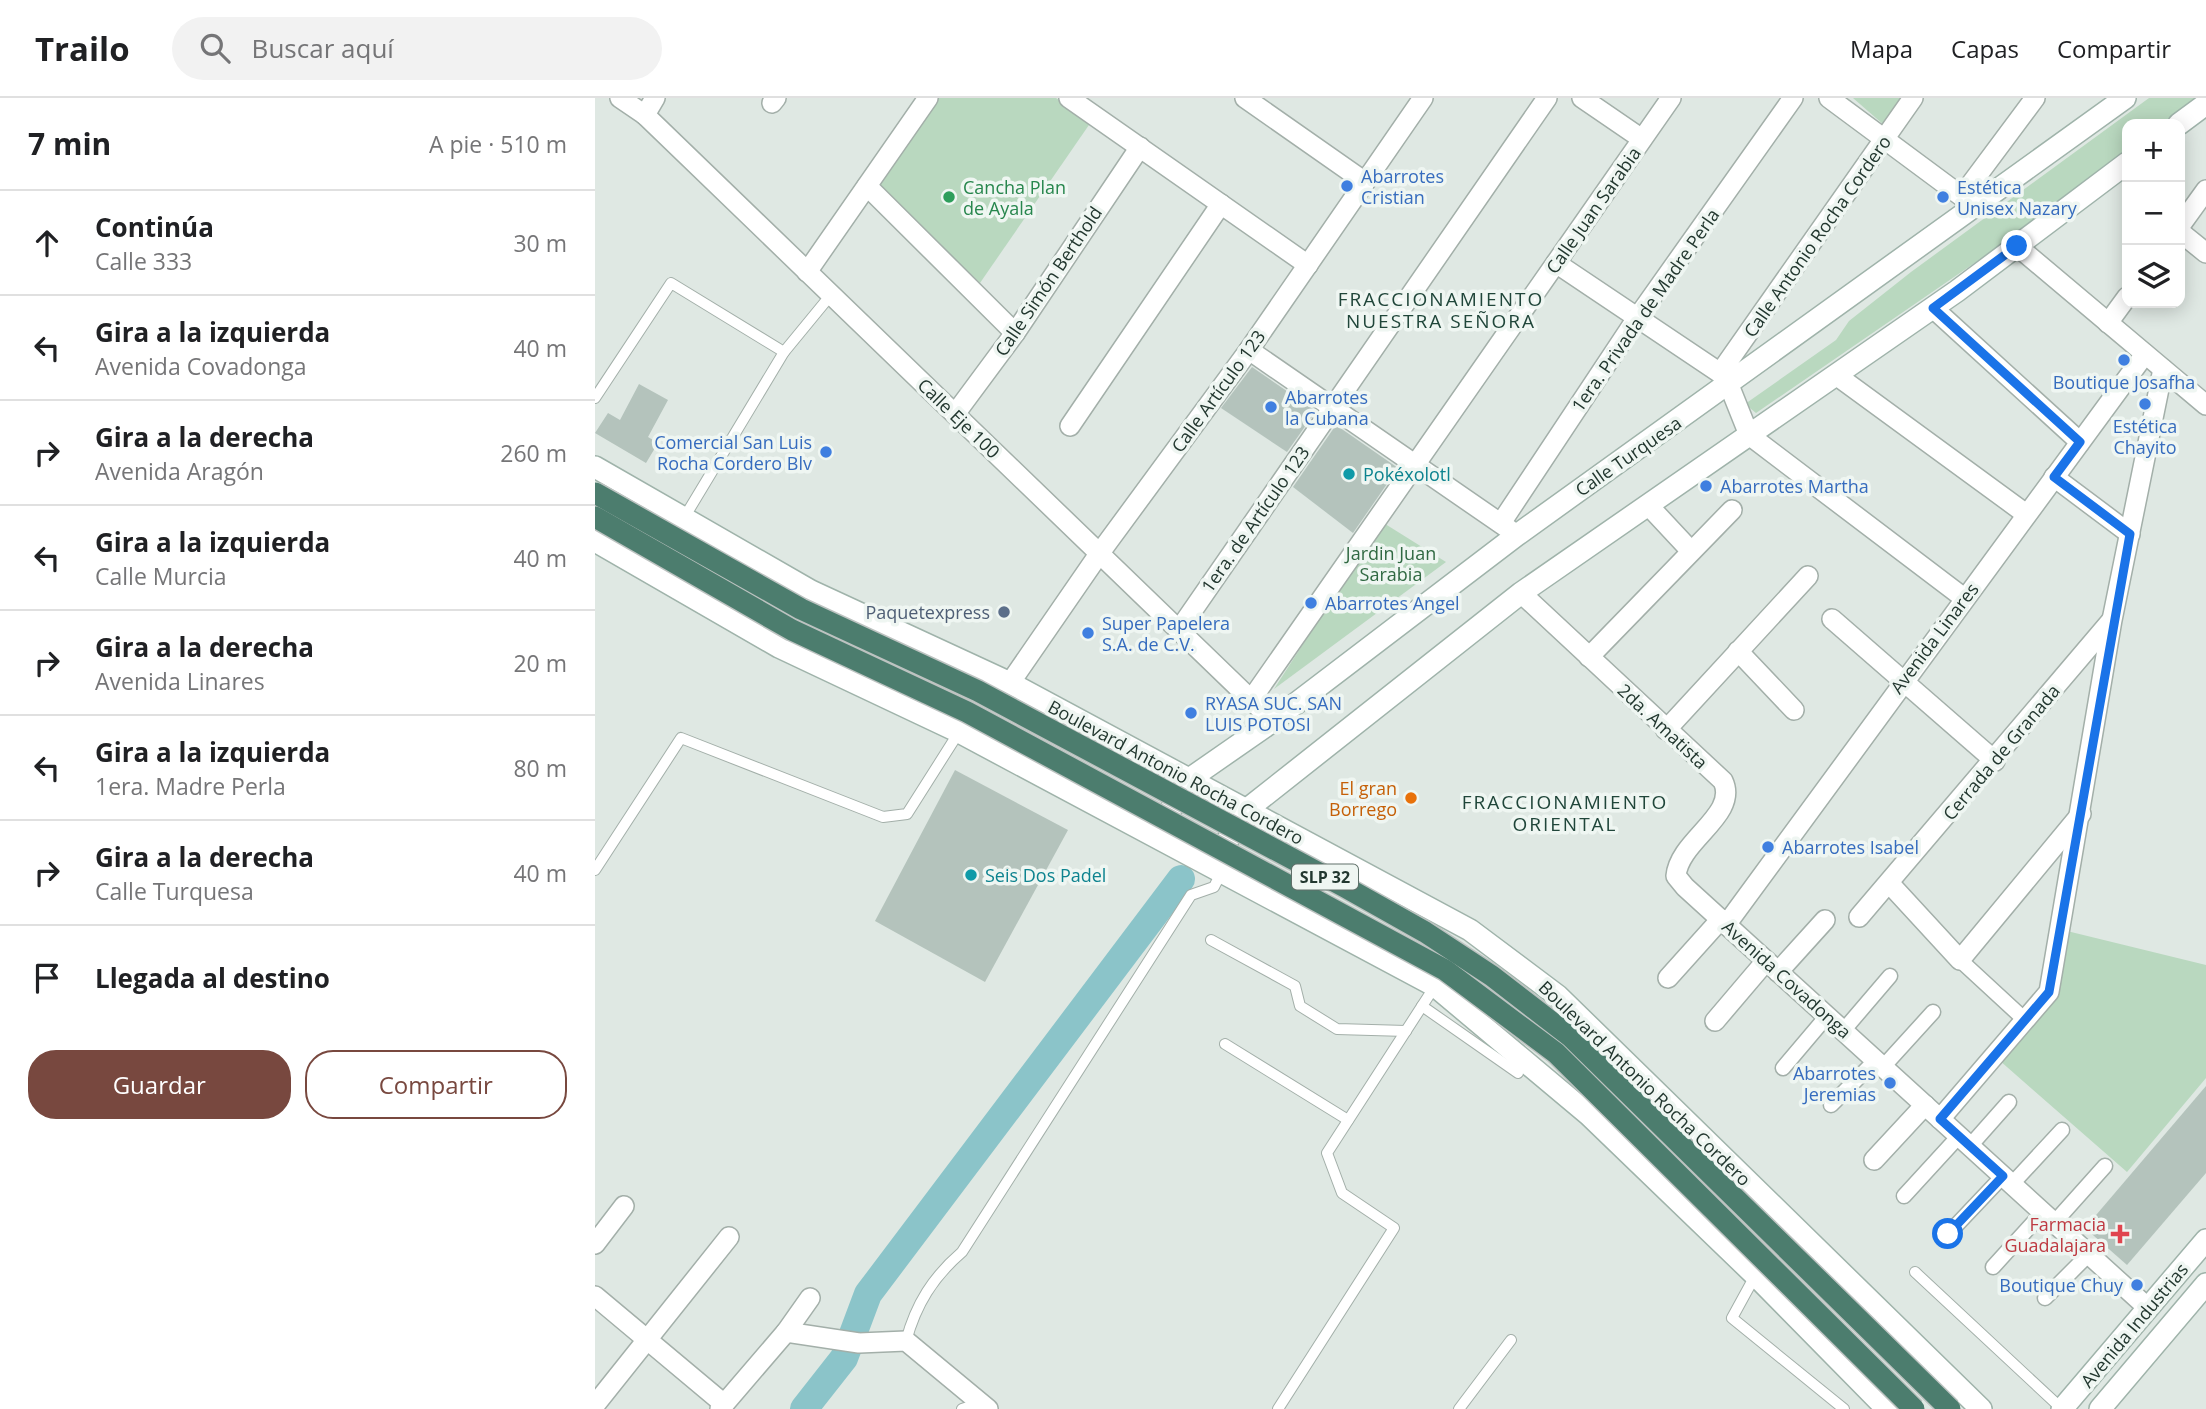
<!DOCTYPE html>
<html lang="es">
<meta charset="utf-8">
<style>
:root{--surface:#fff;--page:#f2f2f2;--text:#202124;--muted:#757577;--line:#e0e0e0;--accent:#78483f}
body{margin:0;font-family:"Open Sans",sans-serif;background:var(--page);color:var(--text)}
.controls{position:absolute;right:21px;top:21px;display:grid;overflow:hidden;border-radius:14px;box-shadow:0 4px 18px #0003}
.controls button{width:63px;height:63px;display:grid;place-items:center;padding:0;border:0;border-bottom:2px solid var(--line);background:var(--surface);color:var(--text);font:35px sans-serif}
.stop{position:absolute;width:21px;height:21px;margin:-16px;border:5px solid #1a73e8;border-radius:50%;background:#fff}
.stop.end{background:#1a73e8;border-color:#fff;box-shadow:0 2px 7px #0008}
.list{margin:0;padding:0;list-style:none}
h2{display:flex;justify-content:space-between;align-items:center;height:91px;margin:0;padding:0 28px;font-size:30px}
h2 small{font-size:23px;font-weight:400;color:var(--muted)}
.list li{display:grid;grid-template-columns:46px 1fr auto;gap:21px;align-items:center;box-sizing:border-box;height:105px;padding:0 28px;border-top:2px solid var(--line)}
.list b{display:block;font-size:26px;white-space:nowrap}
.list p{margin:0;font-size:23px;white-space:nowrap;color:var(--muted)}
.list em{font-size:23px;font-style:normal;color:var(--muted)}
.actions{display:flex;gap:14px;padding:21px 28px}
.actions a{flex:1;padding:16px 0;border:2px solid var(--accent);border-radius:28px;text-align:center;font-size:24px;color:var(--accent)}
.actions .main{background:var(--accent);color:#fff}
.icon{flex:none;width:38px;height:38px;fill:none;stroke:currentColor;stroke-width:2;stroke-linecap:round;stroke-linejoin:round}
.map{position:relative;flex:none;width:1611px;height:1311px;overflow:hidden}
header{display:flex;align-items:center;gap:42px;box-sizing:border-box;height:98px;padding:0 35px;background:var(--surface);border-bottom:2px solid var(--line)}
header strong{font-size:33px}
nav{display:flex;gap:38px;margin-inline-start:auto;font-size:24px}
.search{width:490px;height:63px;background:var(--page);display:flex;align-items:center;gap:18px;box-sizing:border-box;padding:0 24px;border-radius:38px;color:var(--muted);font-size:26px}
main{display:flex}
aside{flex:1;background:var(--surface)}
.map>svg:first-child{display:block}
</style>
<header>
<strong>Trailo</strong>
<div class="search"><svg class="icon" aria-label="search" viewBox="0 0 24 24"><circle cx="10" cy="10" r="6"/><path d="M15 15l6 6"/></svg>Buscar aquí</div>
<nav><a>Mapa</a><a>Capas</a><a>Compartir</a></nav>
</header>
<main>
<aside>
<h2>7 min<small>A pie · 510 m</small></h2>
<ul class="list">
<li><svg class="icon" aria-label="ahead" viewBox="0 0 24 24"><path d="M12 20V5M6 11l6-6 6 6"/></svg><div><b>Continúa</b><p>Calle 333</p></div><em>30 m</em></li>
<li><svg class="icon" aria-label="left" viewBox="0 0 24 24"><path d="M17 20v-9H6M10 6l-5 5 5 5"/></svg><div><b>Gira a la izquierda</b><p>Avenida Covadonga</p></div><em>40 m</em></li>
<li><svg class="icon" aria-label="right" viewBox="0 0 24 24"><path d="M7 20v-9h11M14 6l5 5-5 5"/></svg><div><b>Gira a la derecha</b><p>Avenida Aragón</p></div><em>260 m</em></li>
<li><svg class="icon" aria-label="left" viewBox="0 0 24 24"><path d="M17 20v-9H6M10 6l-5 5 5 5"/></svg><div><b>Gira a la izquierda</b><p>Calle Murcia</p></div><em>40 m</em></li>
<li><svg class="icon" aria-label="right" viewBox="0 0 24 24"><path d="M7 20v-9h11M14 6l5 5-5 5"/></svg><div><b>Gira a la derecha</b><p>Avenida Linares</p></div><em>20 m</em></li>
<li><svg class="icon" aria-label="left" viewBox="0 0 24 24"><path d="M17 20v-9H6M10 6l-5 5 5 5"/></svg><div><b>Gira a la izquierda</b><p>1era. Madre Perla</p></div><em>80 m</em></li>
<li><svg class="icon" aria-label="right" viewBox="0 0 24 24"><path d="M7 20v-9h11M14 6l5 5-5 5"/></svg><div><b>Gira a la derecha</b><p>Calle Turquesa</p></div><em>40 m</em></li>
<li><svg class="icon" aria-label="arrive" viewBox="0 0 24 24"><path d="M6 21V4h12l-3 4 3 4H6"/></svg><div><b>Llegada al destino</b></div></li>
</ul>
<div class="actions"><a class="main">Guardar</a><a>Compartir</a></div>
</aside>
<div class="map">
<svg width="1611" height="1311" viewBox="0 0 1611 1311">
<rect width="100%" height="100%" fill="#dfe8e3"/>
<!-- green -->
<g fill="#b9d8bf">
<path d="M342,0H461L496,24L385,185L282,87Z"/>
<path d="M1258,0H1309L1289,27Z"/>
<path d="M1554,0H1602L1568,26H1532V54L1461,109L1161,315L1150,306L1241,242L1254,223L1316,174Z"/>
<path d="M787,424L851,464L679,591Z"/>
<path d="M1472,833L1611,867V980L1532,1074L1404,962L1462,895Z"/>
</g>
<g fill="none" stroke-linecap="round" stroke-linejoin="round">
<!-- river -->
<path stroke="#8bc4c9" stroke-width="28" d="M209,1311L249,1260L273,1196L586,781"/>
</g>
<!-- building -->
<g fill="#b4c3bc">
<path d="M657,269L721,313L692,354L626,310Z"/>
<path d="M44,286L73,302L53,339L63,345L51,365L0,335L13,315L25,322Z"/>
<path d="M741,327L803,370L758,435L698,389Z"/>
<path d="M360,672L473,732L390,884L280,823Z"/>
<path d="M1611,988V1075L1532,1167L1490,1130Z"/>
</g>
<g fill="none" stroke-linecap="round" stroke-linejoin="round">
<!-- service casing -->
<g stroke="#a3afa9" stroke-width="12">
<g id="service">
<path d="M0,300L76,185L189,254L235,198"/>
<path d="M89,420L189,254"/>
<path d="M0,772L86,640L288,719L312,716L364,634"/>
<path d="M616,842L700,888L705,908L742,931L811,933"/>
<path d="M827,908L923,975"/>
<path d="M630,946L753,1022"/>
<path d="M1320,1174L1467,1311"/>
<path d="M1160,1178L1137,1220L1249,1311"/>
<path d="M311,1243C321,1206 338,1179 367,1154L596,797L619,789L627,773"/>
<path d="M367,1311L385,1305"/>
<path d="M683,1311L799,1130L747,1095L732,1055L840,888"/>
<path d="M864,1311L916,1242"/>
</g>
</g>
<!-- pedestrian casing -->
<g stroke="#a3afa9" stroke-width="17">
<g id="pedestrian">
<path d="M1365,862L1430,922"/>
<path d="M1248,933L1295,878"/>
<path d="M1288,969L1338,914"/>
<path d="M1188,970L1232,918"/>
<path d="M1236,1007L1281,962"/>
<path d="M1375,1048L1414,1004"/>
<path d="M1417,1086L1467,1032"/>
<path d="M1309,1098L1364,1038"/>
<path d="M1459,1125L1510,1068"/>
<path d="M1353,1136L1408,1078"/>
<path d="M1398,1169L1448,1114"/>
<path d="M1450,1200L1494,1156"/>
</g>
</g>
<!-- minor casing -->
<g stroke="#a3afa9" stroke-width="22">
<g id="minor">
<path d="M25,0L50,17L678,623"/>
<path d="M474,0L713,167"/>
<path d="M650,0L770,84"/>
<path d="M987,0L1047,41"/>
<path d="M1234,0L1381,109"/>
<path d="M177,5L181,0"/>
<path d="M50,17L60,0"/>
<path d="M272,88L420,235"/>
<path d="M1367,98L1440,0"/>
<path d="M1585,128L1611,92"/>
<path d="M1585,134L1611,155"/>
<path d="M1422,148L1611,307"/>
<path d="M961,165L1125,275L1134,287L1154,337L1369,500"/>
<path d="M212,174L333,0"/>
<path d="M1338,210L1485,344"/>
<path d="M1513,225L1532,199"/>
<path d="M654,252L915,432"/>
<path d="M1125,275L1318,0"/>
<path d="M1241,277L1431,416"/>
<path d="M360,316L420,235L545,49"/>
<path d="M475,328L626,106"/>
<path d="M1459,379L1535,436"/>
<path d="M1053,407L1095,452"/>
<path d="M906,425L1042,220L1198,0"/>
<path d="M926,495L1128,683C1144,717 1084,742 1081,778L1090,789L1553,1210"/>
<path d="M1237,521L1400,663"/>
<path d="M584,532L952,0"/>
<path d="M1143,553L1199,612"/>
<path d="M994,559L1137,412"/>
<path d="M415,585L504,456L654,252L828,0"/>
<path d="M656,602L1076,0"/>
<path d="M1071,632L1213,478"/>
<path d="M1295,786L1365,862L1486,716"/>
<path d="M1264,819L1516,523"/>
<path d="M1131,827L1550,256"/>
<path d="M1183,874L1230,822"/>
<path d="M1073,880L1126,821"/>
<path d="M1120,923L1171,863"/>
<path d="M1345,1021L1454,894L1517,522L1568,271"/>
<path d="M1279,1062L1330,1007"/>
<path d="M0,1146L29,1108"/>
<path d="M0,1198L129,1306"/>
<path d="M191,1234L264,1245L311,1243L393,1311"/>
<path d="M0,1307L134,1139"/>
<path d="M125,1311L191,1234L215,1200"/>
</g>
</g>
<!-- secondary casing -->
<g stroke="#9fb3aa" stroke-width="24">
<g id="secondary">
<path d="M1584,26L1611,6"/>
<path d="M0,369L216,493L415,585L875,832L963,898L1386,1311"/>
<path d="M0,443L184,549L364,634L840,888L994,1017L1161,1178L1292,1311"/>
<path d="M561,737L593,682L678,623L922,437L1530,0"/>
<path d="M619,765L650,713L926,495L1362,193L1532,65"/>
<path d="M1467,1311L1611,1142"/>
<path d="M1505,1311L1611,1186"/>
</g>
</g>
<!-- service -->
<use href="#service" stroke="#fff" stroke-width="10"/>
<!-- pedestrian -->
<use href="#pedestrian" stroke="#fff" stroke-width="14"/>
<!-- minor -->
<use href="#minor" stroke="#fff" stroke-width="19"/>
<!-- secondary -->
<use href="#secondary" stroke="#fff" stroke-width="21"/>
<!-- trunk-bridge casing -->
<g stroke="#bdc3c1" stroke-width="24" stroke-linecap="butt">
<g id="trunk-bridge">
<path d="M0,395L206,511L383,593L750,789L830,834L897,878L976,939L1355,1311"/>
<path d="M0,419L197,532L372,614L850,872L961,955L1319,1311"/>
</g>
</g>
<!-- trunk-bridge -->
<use href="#trunk-bridge" stroke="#4c7d6e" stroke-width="21"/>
</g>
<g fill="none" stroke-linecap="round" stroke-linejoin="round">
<!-- route -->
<path stroke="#1a73e8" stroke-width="9" d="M1353,1136L1408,1078L1345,1021L1454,894L1535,436L1459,379L1485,344L1338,210L1422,148"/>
</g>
<!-- markers -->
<g fill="#3f7fe0" stroke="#eff6f2" stroke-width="2.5">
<circle cx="752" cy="88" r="7"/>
<circle cx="1348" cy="99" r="7"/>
<circle cx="1529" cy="262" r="7"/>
<circle cx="1550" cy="306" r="7"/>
<circle cx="676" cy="309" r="7"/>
<circle cx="231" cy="354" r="7"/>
<circle cx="1111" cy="388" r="7"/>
<circle cx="716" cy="505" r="7"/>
<circle cx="493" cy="535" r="7"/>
<circle cx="596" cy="615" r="7"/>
<circle cx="1173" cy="749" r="7"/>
<circle cx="1295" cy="985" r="7"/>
<circle cx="1542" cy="1187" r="7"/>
</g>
<circle fill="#2e9e5b" stroke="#eff6f2" stroke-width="2.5" cx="354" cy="99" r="7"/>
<g fill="#0f9aa8" stroke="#eff6f2" stroke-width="2.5">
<circle cx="754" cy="376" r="7"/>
<circle cx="376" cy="777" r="7"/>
</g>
<circle fill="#5c6f8a" stroke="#eff6f2" stroke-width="2.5" cx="409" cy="514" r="7"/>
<circle fill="#e8710a" stroke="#eff6f2" stroke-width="2.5" cx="816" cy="700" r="7"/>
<path fill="#e0444e" stroke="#eff6f2" stroke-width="2.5" d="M1521.5 1125.5h7v7h7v7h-7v7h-7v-7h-7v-7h7z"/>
<g text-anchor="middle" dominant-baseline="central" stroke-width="7" stroke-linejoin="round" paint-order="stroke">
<!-- shield labels -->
<rect fill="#eff6f2" stroke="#60706a" stroke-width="2" x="697" y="766.5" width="66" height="25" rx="5"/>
<g font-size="16" font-weight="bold" fill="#22372f">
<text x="730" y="779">SLP 32</text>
</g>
<!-- shop labels -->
<g font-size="18" fill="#366cbe" stroke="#eff6f2" text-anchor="start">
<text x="766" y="78">Abarrotes<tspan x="766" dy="21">Cristian</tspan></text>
<text x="1362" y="89">Estética<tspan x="1362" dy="21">Unisex Nazary</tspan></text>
<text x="1529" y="284" text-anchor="middle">Boutique Josafha</text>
<text x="690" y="299">Abarrotes<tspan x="690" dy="21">la Cubana</tspan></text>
<text x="1550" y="328" text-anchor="middle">Estética<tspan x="1550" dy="21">Chayito</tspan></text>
<text x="217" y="344" text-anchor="end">Comercial San Luis<tspan x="217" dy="21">Rocha Cordero Blv</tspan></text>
<text x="1125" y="388">Abarrotes Martha</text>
<text x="730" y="505">Abarrotes Angel</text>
<text x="507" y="525">Super Papelera<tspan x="507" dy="21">S.A. de C.V.</tspan></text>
<text x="610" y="605">RYASA SUC. SAN<tspan x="610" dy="21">LUIS POTOSI</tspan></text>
<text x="1187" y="749">Abarrotes Isabel</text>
<text x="1281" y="975" text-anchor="end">Abarrotes<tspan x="1281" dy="21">Jeremias</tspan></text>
<text x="1528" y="1187" text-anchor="end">Boutique Chuy</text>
</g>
<!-- leisure labels -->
<g font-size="18" fill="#27864d" stroke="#eff6f2" text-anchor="start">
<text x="368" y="89">Cancha Plan<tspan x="368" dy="21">de Ayala</tspan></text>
</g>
<!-- street labels -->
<g font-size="18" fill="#22372f" stroke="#eff6f2">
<text transform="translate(998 112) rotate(-55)">Calle Juan Sarabia</text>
<text transform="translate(1222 138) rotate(-55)">Calle Antonio Rocha Cordero</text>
<text transform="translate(453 183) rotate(-56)">Calle Simón Berthold</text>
<text transform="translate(1050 212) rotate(-55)">1era. Privada de Madre Perla</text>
<text transform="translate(623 293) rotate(-54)">Calle Artículo 123</text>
<text transform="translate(364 320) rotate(44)">Calle Eje 100</text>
<text transform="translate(1033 358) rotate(-35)">Calle Turquesa</text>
<text transform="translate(660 421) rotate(-55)">1era. de Artículo 123</text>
<text transform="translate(1339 540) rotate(-53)">Avenida Linares</text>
<text transform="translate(1068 628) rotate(43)">2da. Amatista</text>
<text transform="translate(1406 654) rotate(-50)">Cerrada de Granada</text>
<text transform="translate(581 674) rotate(28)">Boulevard Antonio Rocha Cordero</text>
<text transform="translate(1192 881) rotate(42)">Avenida Covadonga</text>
<text transform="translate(1050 985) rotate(44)">Boulevard Antonio Rocha Cordero</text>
<text transform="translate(1539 1227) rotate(-50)">Avenida Industrias</text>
</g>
<!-- culture labels -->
<g font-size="18" fill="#0d838f" stroke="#eff6f2" text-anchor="start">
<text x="768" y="376">Pokéxolotl</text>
<text x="390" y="777">Seis Dos Padel</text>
</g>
<!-- park labels -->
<g font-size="18" fill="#306942" stroke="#eff6f2">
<text x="796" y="455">Jardin Juan<tspan x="796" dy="21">Sarabia</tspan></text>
</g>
<!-- service labels -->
<g font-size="18" fill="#4e5e75" stroke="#eff6f2" text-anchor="end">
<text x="395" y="514">Paquetexpress</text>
</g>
<!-- food labels -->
<g font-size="18" fill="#c56008" stroke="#eff6f2" text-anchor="end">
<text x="802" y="690">El gran<tspan x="802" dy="21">Borrego</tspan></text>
</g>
<!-- health labels -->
<g font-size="18" fill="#be3a42" stroke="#eff6f2" text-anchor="end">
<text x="1511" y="1126">Farmacia<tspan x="1511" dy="21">Guadalajara</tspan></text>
</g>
<!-- neighbourhood labels -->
<g font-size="19" letter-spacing="2" fill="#20463a" stroke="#eff6f2">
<text x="846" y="201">FRACCIONAMIENTO<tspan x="846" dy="22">NUESTRA SEÑORA</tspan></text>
<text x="970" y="704">FRACCIONAMIENTO<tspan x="970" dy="22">ORIENTAL</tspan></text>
</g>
</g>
</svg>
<div class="controls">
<button>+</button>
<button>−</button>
<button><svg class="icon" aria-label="layers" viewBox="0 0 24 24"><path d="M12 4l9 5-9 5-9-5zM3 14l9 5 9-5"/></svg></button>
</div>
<div class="stop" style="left:1353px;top:1136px"></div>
<div class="stop end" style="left:1422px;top:148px"></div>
</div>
</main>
